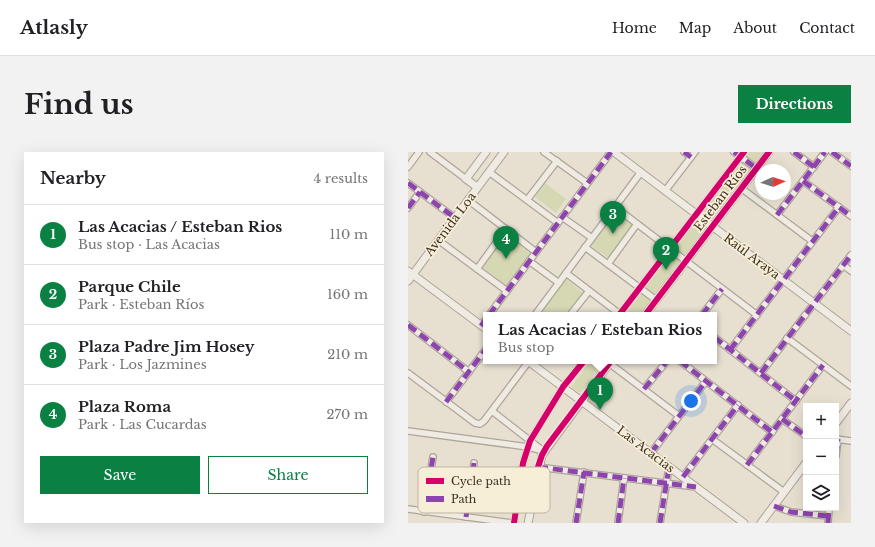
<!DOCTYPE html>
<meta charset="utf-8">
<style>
:root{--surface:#fff;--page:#f2f2f2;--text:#202124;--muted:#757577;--line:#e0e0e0;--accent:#0b8043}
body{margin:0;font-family:"Libre Baskerville",serif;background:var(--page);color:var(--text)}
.controls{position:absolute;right:12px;bottom:12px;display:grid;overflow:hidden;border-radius:0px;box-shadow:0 4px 16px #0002}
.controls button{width:36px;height:36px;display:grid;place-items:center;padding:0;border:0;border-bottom:1px solid var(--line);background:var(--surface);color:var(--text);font:20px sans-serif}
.compass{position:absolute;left:347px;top:12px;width:36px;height:36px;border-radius:50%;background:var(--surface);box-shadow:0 4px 16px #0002;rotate:87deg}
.you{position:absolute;left:283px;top:249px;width:14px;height:14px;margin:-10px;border:3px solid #fff;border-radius:50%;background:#1a73e8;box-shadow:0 0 0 6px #1a73e833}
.badge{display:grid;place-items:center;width:26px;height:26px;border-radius:50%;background:var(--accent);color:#fff;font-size:13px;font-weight:700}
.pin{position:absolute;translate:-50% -33px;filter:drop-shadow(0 1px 2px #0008)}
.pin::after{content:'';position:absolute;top:21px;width:14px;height:12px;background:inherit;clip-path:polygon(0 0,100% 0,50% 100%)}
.popup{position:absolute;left:75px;top:160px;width:234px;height:52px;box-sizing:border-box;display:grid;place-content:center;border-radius:0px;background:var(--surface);filter:drop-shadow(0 1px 3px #0005);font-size:13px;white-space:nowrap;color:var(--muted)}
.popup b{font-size:15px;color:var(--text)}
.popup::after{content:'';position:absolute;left:50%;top:100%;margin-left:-8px;border:8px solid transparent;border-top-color:var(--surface)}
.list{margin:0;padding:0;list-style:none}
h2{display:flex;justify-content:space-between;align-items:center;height:52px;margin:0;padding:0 16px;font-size:17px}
h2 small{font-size:13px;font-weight:400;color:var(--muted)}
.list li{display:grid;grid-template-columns:26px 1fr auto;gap:12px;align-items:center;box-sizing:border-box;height:60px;padding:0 16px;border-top:1px solid var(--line)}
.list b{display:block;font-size:15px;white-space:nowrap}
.list p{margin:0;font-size:13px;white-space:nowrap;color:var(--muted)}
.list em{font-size:13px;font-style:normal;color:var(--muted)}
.actions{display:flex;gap:8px;padding:12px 16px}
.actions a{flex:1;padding:9px 0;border:1px solid var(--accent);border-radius:0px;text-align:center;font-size:14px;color:var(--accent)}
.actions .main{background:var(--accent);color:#fff}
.icon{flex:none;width:22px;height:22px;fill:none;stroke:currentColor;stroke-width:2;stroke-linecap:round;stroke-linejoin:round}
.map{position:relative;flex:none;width:443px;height:371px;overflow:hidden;border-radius:0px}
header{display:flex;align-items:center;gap:24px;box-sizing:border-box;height:56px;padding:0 20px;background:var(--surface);border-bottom:1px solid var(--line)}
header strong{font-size:19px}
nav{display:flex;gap:22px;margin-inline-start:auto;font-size:14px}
.intro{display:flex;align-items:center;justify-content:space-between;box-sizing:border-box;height:96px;padding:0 24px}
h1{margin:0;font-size:28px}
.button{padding:10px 18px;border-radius:0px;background:var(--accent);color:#fff;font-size:14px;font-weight:700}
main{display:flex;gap:24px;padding:0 24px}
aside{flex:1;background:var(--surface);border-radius:0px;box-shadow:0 4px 16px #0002}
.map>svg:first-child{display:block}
</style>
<header>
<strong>Atlasly</strong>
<nav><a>Home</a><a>Map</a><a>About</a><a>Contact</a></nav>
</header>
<div class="intro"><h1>Find us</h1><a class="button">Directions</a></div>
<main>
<aside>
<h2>Nearby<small>4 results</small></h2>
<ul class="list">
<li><span class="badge">1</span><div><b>Las Acacias / Esteban Rios</b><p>Bus stop · Las Acacias</p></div><em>110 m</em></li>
<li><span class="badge">2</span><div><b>Parque Chile</b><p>Park · Esteban Ríos</p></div><em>160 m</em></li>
<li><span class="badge">3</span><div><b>Plaza Padre Jim Hosey</b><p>Park · Los Jazmines</p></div><em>210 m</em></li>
<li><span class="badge">4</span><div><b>Plaza Roma</b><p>Park · Las Cucardas</p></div><em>270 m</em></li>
</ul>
<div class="actions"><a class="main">Save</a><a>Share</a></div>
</aside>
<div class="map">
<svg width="443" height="371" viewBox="0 0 443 371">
<rect width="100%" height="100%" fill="#e7e0d1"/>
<!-- park -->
<g fill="#d6d7b3">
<path d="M339,0H354L231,163H217Z"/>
<path d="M137,31L158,47L148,61L127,45Z"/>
<path d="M208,56L230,73L203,108L181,92Z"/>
<path d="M98,80L123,101L99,134L72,113Z"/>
<path d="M157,126L175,141L157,163H136L132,159Z"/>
<path d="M182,209H196L172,241L163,235Z"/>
</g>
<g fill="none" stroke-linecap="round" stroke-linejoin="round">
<!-- minor casing -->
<g stroke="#ada599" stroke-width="8">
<g id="minor">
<path d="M22,0L58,27"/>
<path d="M136,0L179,31"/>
<path d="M276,0L283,5"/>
<path d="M326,0L348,16"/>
<path d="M386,0L406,15"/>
<path d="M424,0L443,14"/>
<path d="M0,15L11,0"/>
<path d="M81,20L150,71"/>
<path d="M395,29L443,64"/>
<path d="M0,31L47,66"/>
<path d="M333,36L404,89"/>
<path d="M257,39L287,0"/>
<path d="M60,48L128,100"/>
<path d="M119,48L149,9"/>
<path d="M207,55L349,163"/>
<path d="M0,56L12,40"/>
<path d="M369,63L417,0"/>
<path d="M154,65L184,86"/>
<path d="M30,88L99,139"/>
<path d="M177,95L248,148"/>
<path d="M121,109L151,131"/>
<path d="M200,112L229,72"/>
<path d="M435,113L443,119"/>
<path d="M69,117L98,77"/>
<path d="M158,121L213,163"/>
<path d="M81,163L203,0"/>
<path d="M127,163L233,20"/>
<path d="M162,163L181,139"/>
<path d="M211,163L336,0"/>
<path d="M294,163L314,137"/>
<path d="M0,173L61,220"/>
<path d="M73,174L78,167"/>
<path d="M306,185L388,249"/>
<path d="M379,186L443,234"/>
<path d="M322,198L431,55"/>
<path d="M189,209L198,215"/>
<path d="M272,209L364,280"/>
<path d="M201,211L271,264"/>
<path d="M0,221L67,271L72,272L76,269L121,209"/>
<path d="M353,221L443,103"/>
<path d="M236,237L259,209"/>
<path d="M38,250L78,197"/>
<path d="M84,259L134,298"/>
<path d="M374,267L398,284"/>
<path d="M0,279L120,295L136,299"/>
<path d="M304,287L376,340"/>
<path d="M428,287L443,289"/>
<path d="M243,301L298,229"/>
<path d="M428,304L430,287"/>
<path d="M339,313L415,213"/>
<path d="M130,315L288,335"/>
<path d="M275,325L330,253"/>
<path d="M366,354L383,360L420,364"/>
<path d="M0,357L104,371"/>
<path d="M16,360L25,305"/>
<path d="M58,365L66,311"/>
<path d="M106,371L115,311L122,289L155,235L176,209"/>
<path d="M168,371L176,320"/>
<path d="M210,371L216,326"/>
<path d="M252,371L261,315"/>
<path d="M420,371L421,356"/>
</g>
</g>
<!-- tertiary casing -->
<g stroke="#ada599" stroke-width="9">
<g id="tertiary">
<path d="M206,0L443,179"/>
<path d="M69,35L58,27L78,0"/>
<path d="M0,119L78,177"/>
<path d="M0,129L96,0"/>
<path d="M237,163L361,0"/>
<path d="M120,209L336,371"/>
<path d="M428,271L443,251"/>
<path d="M120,371L134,303L203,209"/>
<path d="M353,371L398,311"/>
</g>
</g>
<!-- minor -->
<use href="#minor" stroke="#efebe3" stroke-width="5.5"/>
<!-- tertiary -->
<use href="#tertiary" stroke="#efebe3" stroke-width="7"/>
<!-- quiet -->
<g stroke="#8e44ad" stroke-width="5" stroke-dasharray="10 5" stroke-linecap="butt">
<path d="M276,0L283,5"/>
<path d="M326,0L348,16"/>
<path d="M386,0L406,15"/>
<path d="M424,0L443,14"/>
<path d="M395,29L443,64"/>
<path d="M0,31L47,66"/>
<path d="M0,56L12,40"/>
<path d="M369,63L417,0"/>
<path d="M81,163L203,0"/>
<path d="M294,163L314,137"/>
<path d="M0,173L61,220"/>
<path d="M73,174L78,167"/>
<path d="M306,185L388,249"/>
<path d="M322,198L431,55"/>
<path d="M272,209L364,280"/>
<path d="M353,221L443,103"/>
<path d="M236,237L259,209"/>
<path d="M38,250L78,197"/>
<path d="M374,267L398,284"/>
<path d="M243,301L298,229"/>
<path d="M428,304L430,287"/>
<path d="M339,313L415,213"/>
<path d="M130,315L288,335"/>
<path d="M275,325L330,253"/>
<path d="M366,354L383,360L420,364"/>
<path d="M16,360L25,305"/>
<path d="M58,365L66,311"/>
<path d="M168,371L176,320"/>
<path d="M210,371L216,326"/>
<path d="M252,371L261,315"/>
<path d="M420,371L421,356"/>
</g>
<!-- cycleway casing -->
<g stroke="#f7eed8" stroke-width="8">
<g id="cycleway">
<path d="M211,163L336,0"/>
<path d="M237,163L361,0"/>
<path d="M130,315L134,303L139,294L203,209"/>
<path d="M106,371L115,311L122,289L155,235L176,209"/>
</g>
</g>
<!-- cycleway -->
<use href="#cycleway" stroke="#d6006c" stroke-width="6"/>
</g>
<g text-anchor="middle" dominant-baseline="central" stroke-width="3.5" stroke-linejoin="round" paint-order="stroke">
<!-- street labels -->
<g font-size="12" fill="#3d2e20" stroke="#f7eed8">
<text transform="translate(312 46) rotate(-53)">Esteban Ríos</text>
<text transform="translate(42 72) rotate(-53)">Avenida Loa</text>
<text transform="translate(344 104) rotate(37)">Raúl Araya</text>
<text transform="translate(238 297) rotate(37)">Las Acacias</text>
</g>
</g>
<!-- legend -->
<rect x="10" y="315" width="132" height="46" rx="6" fill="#f7eed8" stroke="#bfb4a1" stroke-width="1"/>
<rect x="18" y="326" width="18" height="6" fill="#d6006c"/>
<rect x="18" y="344" width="18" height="6" fill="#8e44ad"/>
<g font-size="11" fill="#3d2e20">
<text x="43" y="333">Cycle path</text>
<text x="43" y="351">Path</text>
</g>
</svg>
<div class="controls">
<button>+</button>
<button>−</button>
<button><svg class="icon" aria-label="layers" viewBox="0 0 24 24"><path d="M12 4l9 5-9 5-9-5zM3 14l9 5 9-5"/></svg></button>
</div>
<svg class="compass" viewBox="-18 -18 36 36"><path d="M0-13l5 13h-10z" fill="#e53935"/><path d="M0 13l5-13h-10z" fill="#757577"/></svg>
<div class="you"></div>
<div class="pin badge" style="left:192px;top:258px">1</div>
<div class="popup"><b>Las Acacias / Esteban Rios</b>Bus stop</div>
<div class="pin badge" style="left:258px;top:118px">2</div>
<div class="pin badge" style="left:205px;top:82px">3</div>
<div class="pin badge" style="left:98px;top:107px">4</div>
</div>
</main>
